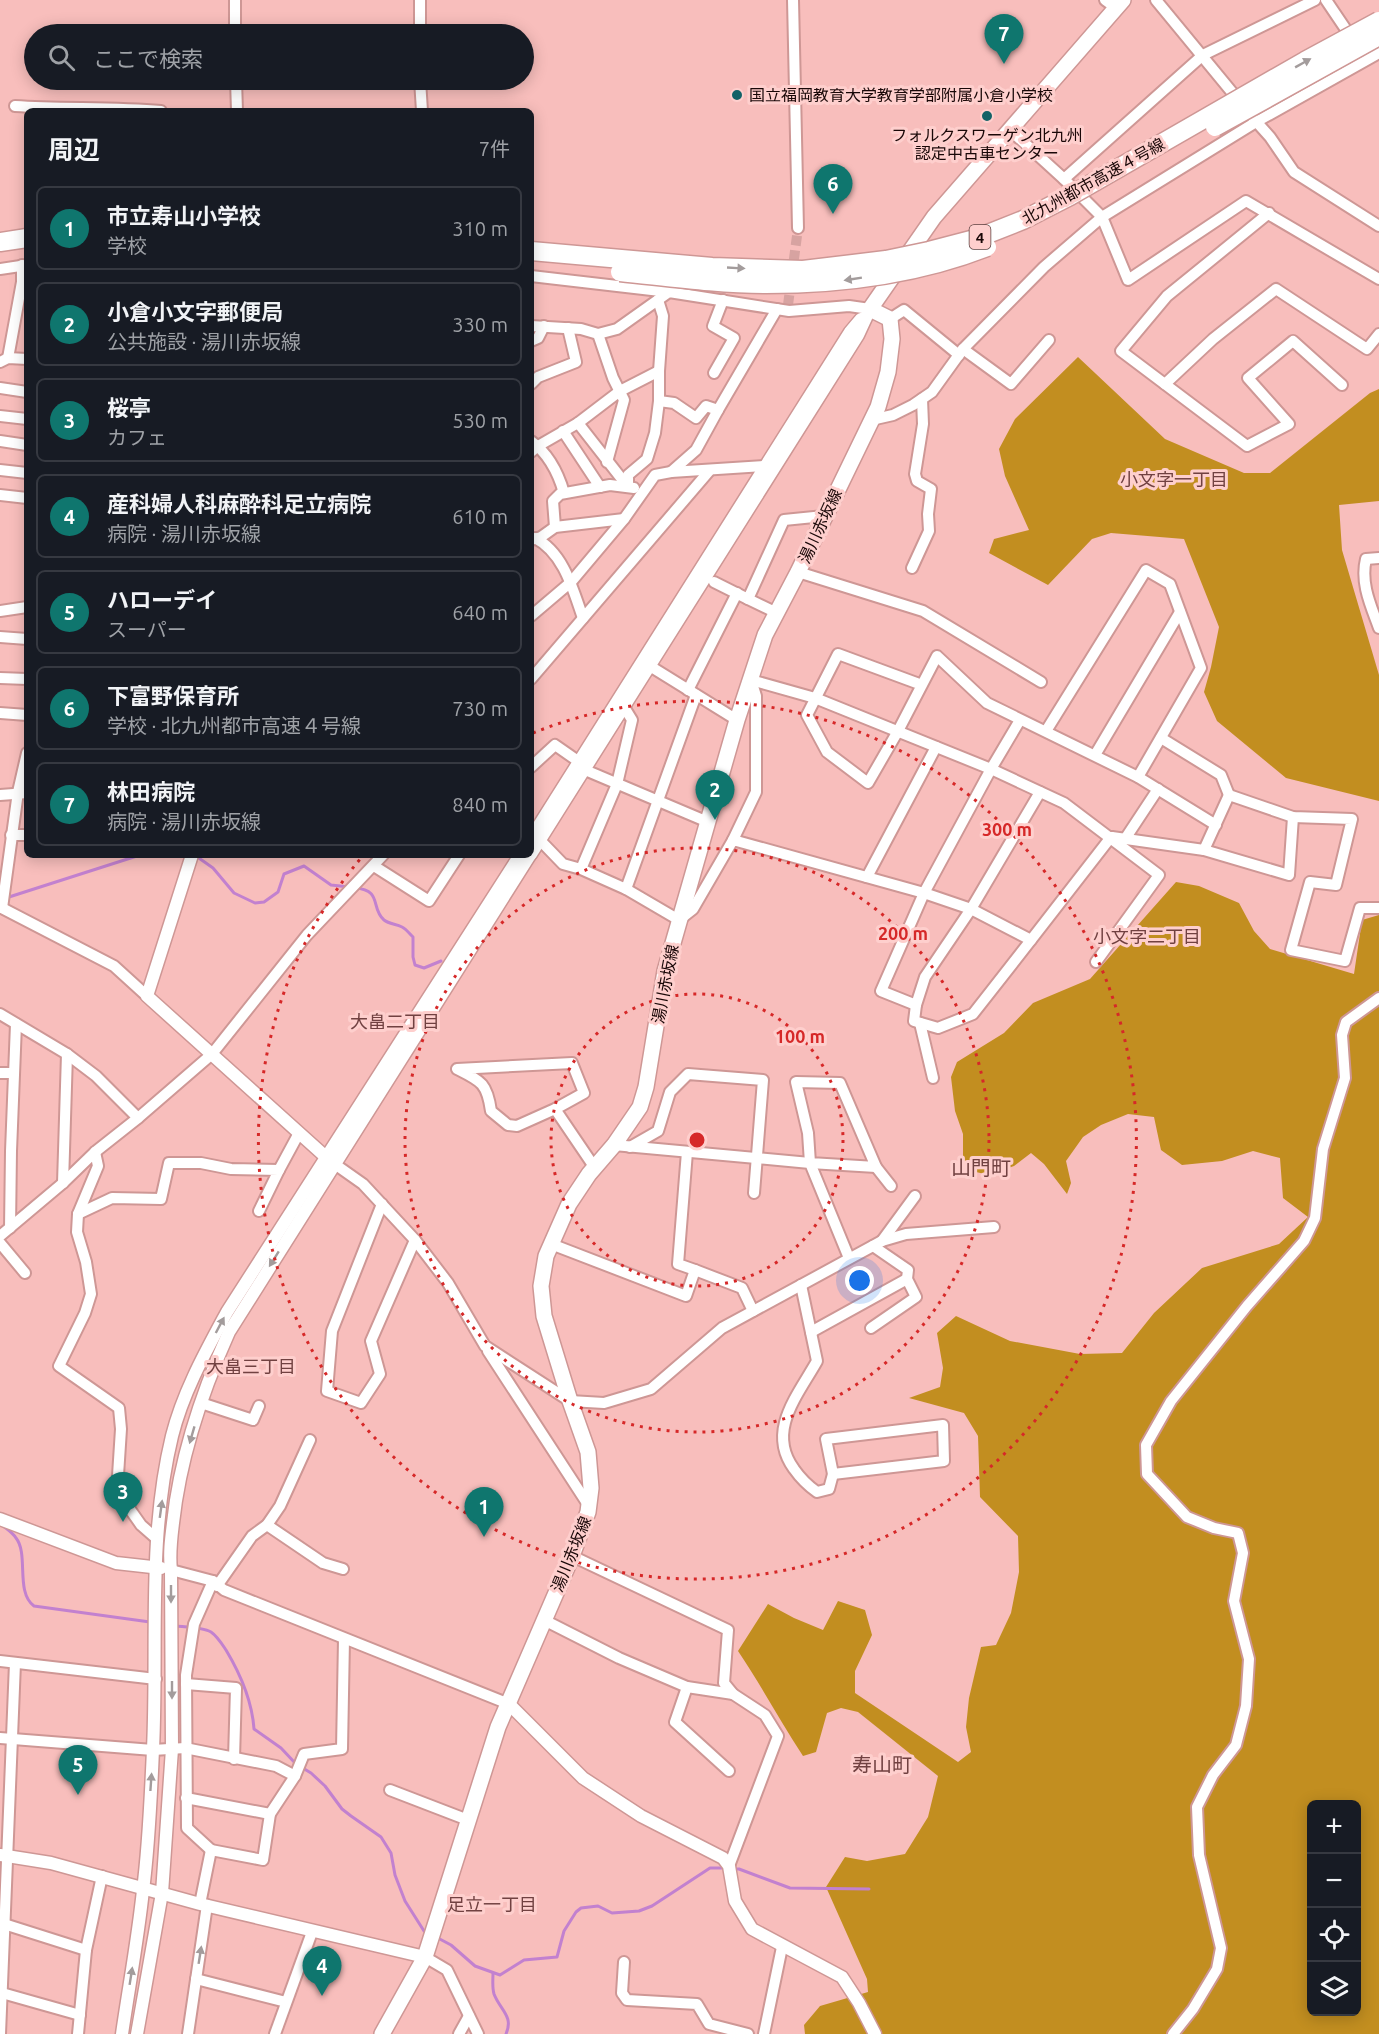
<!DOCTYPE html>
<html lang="ja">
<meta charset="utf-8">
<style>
:root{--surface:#171b24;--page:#20242c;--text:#f1f3f6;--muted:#9ea1a6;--line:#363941;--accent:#0f766e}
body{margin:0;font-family:Ubuntu,"Noto Sans JP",sans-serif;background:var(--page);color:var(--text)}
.controls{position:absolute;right:18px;bottom:18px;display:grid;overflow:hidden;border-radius:9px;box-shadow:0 3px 15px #0003}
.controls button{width:54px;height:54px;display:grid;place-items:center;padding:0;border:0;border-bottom:2px solid var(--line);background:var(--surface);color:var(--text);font:30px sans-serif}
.you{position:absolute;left:860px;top:1281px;width:21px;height:21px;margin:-15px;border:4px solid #fff;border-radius:50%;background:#1a73e8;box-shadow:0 0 0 9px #1a73e833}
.badge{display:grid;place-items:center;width:39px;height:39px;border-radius:50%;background:var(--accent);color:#fff;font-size:20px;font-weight:700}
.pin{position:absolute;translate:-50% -50px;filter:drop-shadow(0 2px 3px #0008)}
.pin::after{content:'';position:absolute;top:32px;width:21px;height:18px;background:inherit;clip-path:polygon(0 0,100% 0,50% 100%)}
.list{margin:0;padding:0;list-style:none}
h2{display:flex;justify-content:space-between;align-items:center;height:78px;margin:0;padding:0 24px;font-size:26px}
h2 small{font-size:20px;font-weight:400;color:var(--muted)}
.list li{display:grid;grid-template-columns:39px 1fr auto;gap:18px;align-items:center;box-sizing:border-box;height:84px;margin:0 12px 12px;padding:0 12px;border:2px solid var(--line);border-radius:9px}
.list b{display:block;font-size:22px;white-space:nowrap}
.list p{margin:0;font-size:20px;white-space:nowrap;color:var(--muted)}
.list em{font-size:20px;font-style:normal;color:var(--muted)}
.icon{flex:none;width:33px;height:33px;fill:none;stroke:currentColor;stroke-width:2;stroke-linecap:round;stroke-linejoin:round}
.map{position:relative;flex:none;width:1379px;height:2034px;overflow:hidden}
.search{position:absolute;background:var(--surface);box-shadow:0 3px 15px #0003;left:24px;top:24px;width:510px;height:66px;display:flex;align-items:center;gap:15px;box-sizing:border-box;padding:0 21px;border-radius:33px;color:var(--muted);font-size:22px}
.panel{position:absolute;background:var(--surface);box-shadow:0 3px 15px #0003;left:24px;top:108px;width:510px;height:750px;border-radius:9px}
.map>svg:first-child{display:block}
</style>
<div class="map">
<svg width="1379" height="2034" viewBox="0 0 1379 2034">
<rect width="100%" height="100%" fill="#f8bebc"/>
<!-- forest -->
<g fill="#c28e20" fill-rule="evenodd">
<path d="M1078,357L1165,439L1244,473H1270L1370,393L1379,389V501L1339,505L1342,550L1379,675V801L1286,778L1217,721L1204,692L1211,667L1219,627L1184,539L1111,533L1092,539L1048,585L989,553L994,539L1029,530L1005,476L999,449L1015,419Z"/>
<path d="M1176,882L1199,886L1239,903L1254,931L1270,949L1354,974L1362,920L1379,915V2034H805L804,2025L820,2006L868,1992L867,1979L826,1887L845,1857L867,1861L905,1854L928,1817L938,1776L858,1712L841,1708L827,1713L816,1752L803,1756C780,1721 761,1685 738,1651L768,1604L794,1618L823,1630L838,1601L865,1610L872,1635L855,1671V1693L958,1762L971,1752L966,1727L969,1698L981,1647L996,1645L1011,1613L1019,1572L1018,1536L980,1497L978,1436L964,1413L909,1398L940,1387L943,1368L937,1333L956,1316L1010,1341L1080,1354L1122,1353L1154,1313L1202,1268L1279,1244L1308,1217L1283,1198L1280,1158L1253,1151L1222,1161L1182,1165L1161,1150L1154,1117L1128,1114L1101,1125L1083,1137L1066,1161L1071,1183L1067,1194L1044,1164L1031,1153L1014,1166L989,1175L963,1169V1134L955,1111L951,1077L957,1062L1004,1033L1033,1003L1090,979ZM1312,1804H1356V2012H1312Z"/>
</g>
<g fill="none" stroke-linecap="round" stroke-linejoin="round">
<!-- stream -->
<g stroke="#c281cf" stroke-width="3">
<path d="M196,856L213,868L234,893L255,903L264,902L278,892L284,874L304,866L331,885L349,887"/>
<path d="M355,888C383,890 370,908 384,920C389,924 396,924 402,927C406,929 409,933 413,937V957L415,965L424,968L441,961"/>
<path d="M9,895V897L140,855"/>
<path d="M2,1525C7,1529 13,1533 16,1538C29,1554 15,1592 34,1606L150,1622"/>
<path d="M175,1626C185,1627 202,1627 211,1632C217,1636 222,1644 226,1650C241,1675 252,1700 254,1729L281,1748L296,1764"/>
<path d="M301,1767L311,1773L325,1786L342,1809L351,1816L381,1837L391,1853L395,1875L405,1901L424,1931L427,1932"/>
<path d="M733,1869H739L790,1888L869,1889"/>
<path d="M436,1937L451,1945L475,1966L500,1975L524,1960L557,1957L564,1931L576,1912L581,1908L598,1906L612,1913L639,1911L652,1906L710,1868H727"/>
<path d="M493,1973C493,1980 492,1987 494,1994C500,2010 514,2016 506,2034"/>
</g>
<!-- minor-tunnel -->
<path stroke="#d7a3a1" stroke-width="10" stroke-dasharray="10 5" stroke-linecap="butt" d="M788,305L798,228"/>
<!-- minor casing -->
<g stroke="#ce9795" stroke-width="14">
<g id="minor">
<path d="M235,0V34"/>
<path d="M420,0V34"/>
<path d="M793,0L798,228"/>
<path d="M1105,0L1116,8"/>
<path d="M1156,0L1240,102"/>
<path d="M1326,0L1353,40"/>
<path d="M236,80L237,111"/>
<path d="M420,80L422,111"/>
<path d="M15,106C64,109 113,107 161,111"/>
<path d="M1253,118L1270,137L1294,172L1379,226"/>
<path d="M1009,129L1064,179L1102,217L1128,280L1246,201L1379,279"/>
<path d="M1064,179L1203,55L1315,0"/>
<path d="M1269,213L1167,296L1121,351L1247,446L1289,424L1248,378L1293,341L1342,385"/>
<path d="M0,269L27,265"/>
<path d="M531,276L669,292"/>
<path d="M890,319L904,310L959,355"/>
<path d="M531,326L581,329L598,334L617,329L669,292L789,311L849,306L870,309"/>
<path d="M598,334L613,378L624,400L607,462"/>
<path d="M531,341L538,338L544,326"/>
<path d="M963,349L1011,384L1049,340"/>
<path d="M8,358L22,282V265"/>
<path d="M0,362L8,358L27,359"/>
<path d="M714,373L734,338L713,326L723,300"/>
<path d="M531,384L538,377L576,362L568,328"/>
<path d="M1165,384L1213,339L1276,289L1367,349L1379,334"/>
<path d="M0,388L27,392"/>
<path d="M659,401L674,403L696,418L706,406L718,410L777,309"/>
<path d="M0,416L27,419"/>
<path d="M871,420L893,415L913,405L932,392L963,349L1044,267L1102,217L1256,122L1379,53"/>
<path d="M578,423L628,487"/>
<path d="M563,431L600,487"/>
<path d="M0,441L27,445"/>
<path d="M531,441C549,454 558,472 564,493"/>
<path d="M531,452L538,446L578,423L620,391L659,371"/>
<path d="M0,470L27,473"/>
<path d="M671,472L696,450L718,410"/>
<path d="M628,487V475L647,459L655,433L659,401V371L663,316L658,300"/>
<path d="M0,495L27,498"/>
<path d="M555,527L553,501L560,494L610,485L634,488"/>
<path d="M535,538C564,553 573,590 583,618"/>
<path d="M531,540L541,537L555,527L624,519"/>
<path d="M1379,558L1366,559C1360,583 1371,606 1379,628"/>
<path d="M912,568L929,531L928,514L931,489L917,481L915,474L923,424L922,399"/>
<path d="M798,572L923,611L1041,682"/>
<path d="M714,582L748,599L784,520L824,516"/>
<path d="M748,599L777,613"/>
<path d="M0,611L27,607"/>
<path d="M531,616L571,582L624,519L655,475L671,472L765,466"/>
<path d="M0,637L27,639"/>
<path d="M645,663L737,720"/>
<path d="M0,678L27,679"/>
<path d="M531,679L710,470"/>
<path d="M751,680L815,698L991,769L1064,803L1159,875L1096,962"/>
<path d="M922,685L838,654L807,715L827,752L868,783L898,731L937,656L987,703L1138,777L1216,825"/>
<path d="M688,690L737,593"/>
<path d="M0,713L27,715"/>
<path d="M1020,720L991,769L924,893L881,991L916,1005L925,977L971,909L1040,792"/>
<path d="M1046,731L1146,570L1170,584L1201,668L1138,777"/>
<path d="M1161,738L1221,775L1229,795"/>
<path d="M1095,755L1180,612"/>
<path d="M531,767L555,745L578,761"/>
<path d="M578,767L708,822"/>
<path d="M0,795L27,793"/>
<path d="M534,834L563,864L581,869L626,889L679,920L693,909L733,840L924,893L971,909L1031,940L1111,837"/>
<path d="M11,835H27"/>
<path d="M1112,837L1204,850L1289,875L1293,817"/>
<path d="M1125,839L1158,789"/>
<path d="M733,840L756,792V696L751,680"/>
<path d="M1204,850L1229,795L1293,817L1352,819L1336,885L1310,882L1291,950L1345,961L1360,908H1379"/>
<path d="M374,866L429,901L459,855"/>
<path d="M581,869L617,784L632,720L624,707"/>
<path d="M867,877L936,747"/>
<path d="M626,889L696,695"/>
<path d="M0,907L114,966L147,996"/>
<path d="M2,908L18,792L27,753"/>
<path d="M916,1005L914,1021L938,1028L973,1014L1031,940"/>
<path d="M0,1014L67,1054L96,1076L138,1118"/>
<path d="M920,1023L933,1078"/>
<path d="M0,1073H14"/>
<path d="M796,1082L840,1083L876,1167L810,1163L808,1133Z"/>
<path d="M555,1109L517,1126L508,1125L491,1111C487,1083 481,1081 457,1069L572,1063L584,1093L555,1109L595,1168"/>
<path d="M614,1145L810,1163L849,1258"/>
<path d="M630,1147L658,1131L670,1092L688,1074L763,1080L754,1193"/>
<path d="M95,1152L98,1166L78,1214L77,1232L86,1262L91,1294L85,1313L59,1366L119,1408L121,1429L117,1491L141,1525L157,1539"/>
<path d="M687,1152L678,1264L695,1270"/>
<path d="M329,1160L363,1184L415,1240L448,1283L485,1346L570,1401L604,1403L651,1389L722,1328L882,1241L906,1234L994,1227"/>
<path d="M876,1167L891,1186"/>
<path d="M279,1170L299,1133"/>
<path d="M63,1183L67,1054"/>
<path d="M382,1204L332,1331L327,1391L361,1403L380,1374L371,1341L415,1240"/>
<path d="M78,1214L112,1198L161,1199L169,1163H201L231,1169L279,1170L259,1211"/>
<path d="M10,1228L11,1151L16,1024"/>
<path d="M0,1236L63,1183L95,1152L138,1118L212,1054L307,935L383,855"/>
<path d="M882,1241L915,1196"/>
<path d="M0,1243L25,1273"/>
<path d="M551,1244L686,1296L695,1270L742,1288L753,1311"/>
<path d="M801,1285L817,1361C798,1395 766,1431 794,1469C801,1479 807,1485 817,1492L829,1489L833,1474"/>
<path d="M871,1328L916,1297L907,1279L908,1270L873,1246"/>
<path d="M811,1332L907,1279"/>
<path d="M488,1351L589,1506"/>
<path d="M201,1403L253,1420L259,1406"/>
<path d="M943,1425L944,1461L833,1474L826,1439Z"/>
<path d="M267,1525L323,1563L343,1569"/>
<path d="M572,1556L728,1630L724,1683L733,1694L765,1715L778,1736L729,1866"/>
<path d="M171,1570L213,1581L224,1590L509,1704"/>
<path d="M217,1586L252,1536L267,1525L280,1506L310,1440"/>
<path d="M544,1620L619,1658L687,1687L733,1694"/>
<path d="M0,1661L156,1679"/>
<path d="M186,1684L236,1688L234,1759"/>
<path d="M687,1687L675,1722L729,1771"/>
<path d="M0,1738L153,1750L185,1748L276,1766L295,1776"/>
<path d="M390,1790L468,1820"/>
<path d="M186,1798L270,1814"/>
<path d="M211,1850L187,1828L186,1675L194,1624L213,1581"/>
<path d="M200,1904L211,1850L263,1860L270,1814L295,1776L304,1754L342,1749L344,1639"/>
<path d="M4,1924L86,1950"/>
<path d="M425,1957L447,1970L478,2034"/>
<path d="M624,1962L622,1993L627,2000L697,2004L709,2024L748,2034"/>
<path d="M196,1979L286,2002"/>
<path d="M2,1993L80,2015"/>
<path d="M0,2034L15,1663"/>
<path d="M78,2034L86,1950L102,1876"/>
<path d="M188,2034L207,1905"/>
<path d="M275,2034L312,1932"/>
<path d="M459,2034L469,2016"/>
<path d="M764,2034L782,1947"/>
<path d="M1173,2034L1193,2009L1217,1969L1221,1948L1199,1855L1197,1807L1213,1775L1236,1745L1246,1706L1249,1659L1234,1601L1243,1553L1238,1533L1214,1528L1187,1517L1147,1474L1146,1445L1171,1401L1247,1306L1304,1241L1315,1218L1323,1149L1345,1078L1342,1035L1346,1022L1379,998"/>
</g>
</g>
<!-- tertiary casing -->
<g stroke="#ce9795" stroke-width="15">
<g id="tertiary">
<path d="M531,838L850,332L861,319"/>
<path d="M531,854L858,335L870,309"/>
<path d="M192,855L147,996L327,1158"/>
<path d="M0,1519L116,1563L161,1568"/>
<path d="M509,1704L583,1778L641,1816L723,1858L729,1866L735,1901L752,1929L842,1977L859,2003L875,2034"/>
<path d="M0,1855L51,1863L200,1904L425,1957"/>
<path d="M122,2034C129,1986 138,1938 143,1890C149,1844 151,1796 153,1749C158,1645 147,1539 172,1436C183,1392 206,1351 227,1312L520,855"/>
<path d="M137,2034L162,1893L172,1749L171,1570C169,1554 171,1539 173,1523C180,1458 202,1392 229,1332L530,855"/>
</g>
</g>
<!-- secondary casing -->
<g stroke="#ce9795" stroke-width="18">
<path id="secondary" d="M382,2034L425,1957L498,1727L572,1556L588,1512L591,1488L588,1452L570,1401L544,1316L541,1286L546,1256L569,1204L589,1174L614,1145L640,1107L646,1087L665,971L737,720L765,635L798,572L878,407L888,372L892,339L890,319L870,309L934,217L1123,0"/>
</g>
<!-- motorway casing -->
<g stroke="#ce9795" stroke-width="21">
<path id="motorway" d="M0,242L27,238"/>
</g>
<!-- minor -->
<use href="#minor" stroke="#fff" stroke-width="10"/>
<!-- tertiary -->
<use href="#tertiary" stroke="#fff" stroke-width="12"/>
<!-- secondary -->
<use href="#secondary" stroke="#fff" stroke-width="15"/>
<!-- motorway -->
<use href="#motorway" stroke="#fff" stroke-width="18"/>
<!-- motorway-bridge casing -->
<g stroke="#ce9795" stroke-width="21" stroke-linecap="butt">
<g id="motorway-bridge">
<path d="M1215,127L1379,36"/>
<path d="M531,251L712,267L803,270L886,260L929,251L975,239L1023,220L1070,196L1305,61L1379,21"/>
<path d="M620,272C669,277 718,284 766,284C840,284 918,274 987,247"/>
</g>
</g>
<!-- motorway-bridge -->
<use href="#motorway-bridge" stroke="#fff" stroke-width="18"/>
</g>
<!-- one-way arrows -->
<defs><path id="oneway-solid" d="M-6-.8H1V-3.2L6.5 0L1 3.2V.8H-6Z" transform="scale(1.5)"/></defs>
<g fill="#a39c9c">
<use href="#oneway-solid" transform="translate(1303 63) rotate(-29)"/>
<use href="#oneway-solid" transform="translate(736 268) rotate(3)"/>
<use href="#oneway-solid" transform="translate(853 279) rotate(171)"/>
<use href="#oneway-solid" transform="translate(274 1259) rotate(122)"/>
<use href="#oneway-solid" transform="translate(220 1325) rotate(-62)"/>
<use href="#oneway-solid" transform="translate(192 1435) rotate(106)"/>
<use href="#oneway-solid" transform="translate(161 1509) rotate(-82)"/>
<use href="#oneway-solid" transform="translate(171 1594) rotate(90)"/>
<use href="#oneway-solid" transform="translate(172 1690) rotate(90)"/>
<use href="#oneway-solid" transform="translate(151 1782) rotate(-86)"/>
<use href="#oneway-solid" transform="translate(200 1955) rotate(-81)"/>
<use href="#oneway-solid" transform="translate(131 1976) rotate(-81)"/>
</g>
<!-- distance rings -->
<g fill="none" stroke="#d62828" stroke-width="3" stroke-dasharray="3 6">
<circle cx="697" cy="1140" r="146"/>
<circle cx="697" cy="1140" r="292"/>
<path d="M533 733A439 439 0 1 1 361 858"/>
</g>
<!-- markers -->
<g fill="#126267" stroke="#fecfcd" stroke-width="2">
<circle cx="737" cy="95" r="6"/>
<circle cx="987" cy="116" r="6"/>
</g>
<g text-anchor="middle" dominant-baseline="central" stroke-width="6" stroke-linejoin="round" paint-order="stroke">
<!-- shield labels -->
<rect fill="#fecfcd" stroke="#5e4342" stroke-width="1.5" x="969.5" y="225" width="21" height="24" rx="4.5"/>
<g font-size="15" font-weight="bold" fill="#190707">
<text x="980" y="237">4</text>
</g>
<!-- poi labels -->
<g font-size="16" fill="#190707" stroke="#fecfcd" text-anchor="start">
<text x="749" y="95">国立福岡教育大学教育学部附属小倉小学校</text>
<text x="987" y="135" text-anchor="middle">フォルクスワーゲン北九州<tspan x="987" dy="18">認定中古車センター</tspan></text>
</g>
<!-- street labels -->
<g font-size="16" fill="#190707" stroke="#fecfcd">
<text transform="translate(1093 181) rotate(-29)">北九州都市高速４号線</text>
<text transform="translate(820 526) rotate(-65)">湯川赤坂線</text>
<text transform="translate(665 984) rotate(-79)">湯川赤坂線</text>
<text transform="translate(571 1554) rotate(-68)">湯川赤坂線</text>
</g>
<!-- neighbourhood labels -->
<g font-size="18" fill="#714141" stroke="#fecfcd">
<text x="1174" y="479">小文字一丁目</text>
<text x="1147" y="936">小文字二丁目</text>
<text x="395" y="1021">大畠二丁目</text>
<text x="251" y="1366">大畠三丁目</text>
<text x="492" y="1904">足立一丁目</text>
</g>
<!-- quarter labels -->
<g font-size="20" fill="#714141" stroke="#fecfcd">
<text x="981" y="1167">山門町</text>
<text x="882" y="1764">寿山町</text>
</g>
</g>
<circle cx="697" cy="1140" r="9" fill="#d62828" stroke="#fecfcd" stroke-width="3"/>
<g font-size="18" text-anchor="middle" font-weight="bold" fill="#d62828" stroke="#fecfcd" stroke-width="6" stroke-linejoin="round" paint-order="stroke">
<text x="1007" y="836">300 m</text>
<text x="903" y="940">200 m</text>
<text x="800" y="1043">100 m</text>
</g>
</svg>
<div class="controls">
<button>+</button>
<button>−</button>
<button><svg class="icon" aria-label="locate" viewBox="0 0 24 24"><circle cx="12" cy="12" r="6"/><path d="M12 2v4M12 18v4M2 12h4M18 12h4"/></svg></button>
<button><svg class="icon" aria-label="layers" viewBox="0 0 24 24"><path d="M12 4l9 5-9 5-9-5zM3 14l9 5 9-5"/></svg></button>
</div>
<div class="you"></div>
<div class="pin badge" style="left:484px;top:1537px">1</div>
<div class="pin badge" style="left:715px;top:820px">2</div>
<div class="pin badge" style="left:123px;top:1522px">3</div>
<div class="pin badge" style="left:322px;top:1996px">4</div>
<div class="pin badge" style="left:78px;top:1795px">5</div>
<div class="pin badge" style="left:833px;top:214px">6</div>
<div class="pin badge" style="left:1004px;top:64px">7</div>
<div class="search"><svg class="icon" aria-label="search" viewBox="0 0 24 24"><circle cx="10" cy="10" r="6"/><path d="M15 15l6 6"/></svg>ここで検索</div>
<section class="panel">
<h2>周辺<small>7件</small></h2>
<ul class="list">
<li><span class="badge">1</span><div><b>市立寿山小学校</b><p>学校</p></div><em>310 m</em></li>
<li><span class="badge">2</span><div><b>小倉小文字郵便局</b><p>公共施設 · 湯川赤坂線</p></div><em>330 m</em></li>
<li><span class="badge">3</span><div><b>桜亭</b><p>カフェ</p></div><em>530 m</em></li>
<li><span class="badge">4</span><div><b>産科婦人科麻酔科足立病院</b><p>病院 · 湯川赤坂線</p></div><em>610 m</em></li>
<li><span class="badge">5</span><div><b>ハローデイ</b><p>スーパー</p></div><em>640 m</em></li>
<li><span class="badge">6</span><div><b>下富野保育所</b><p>学校 · 北九州都市高速４号線</p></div><em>730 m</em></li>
<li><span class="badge">7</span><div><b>林田病院</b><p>病院 · 湯川赤坂線</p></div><em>840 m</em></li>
</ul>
</section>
</div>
